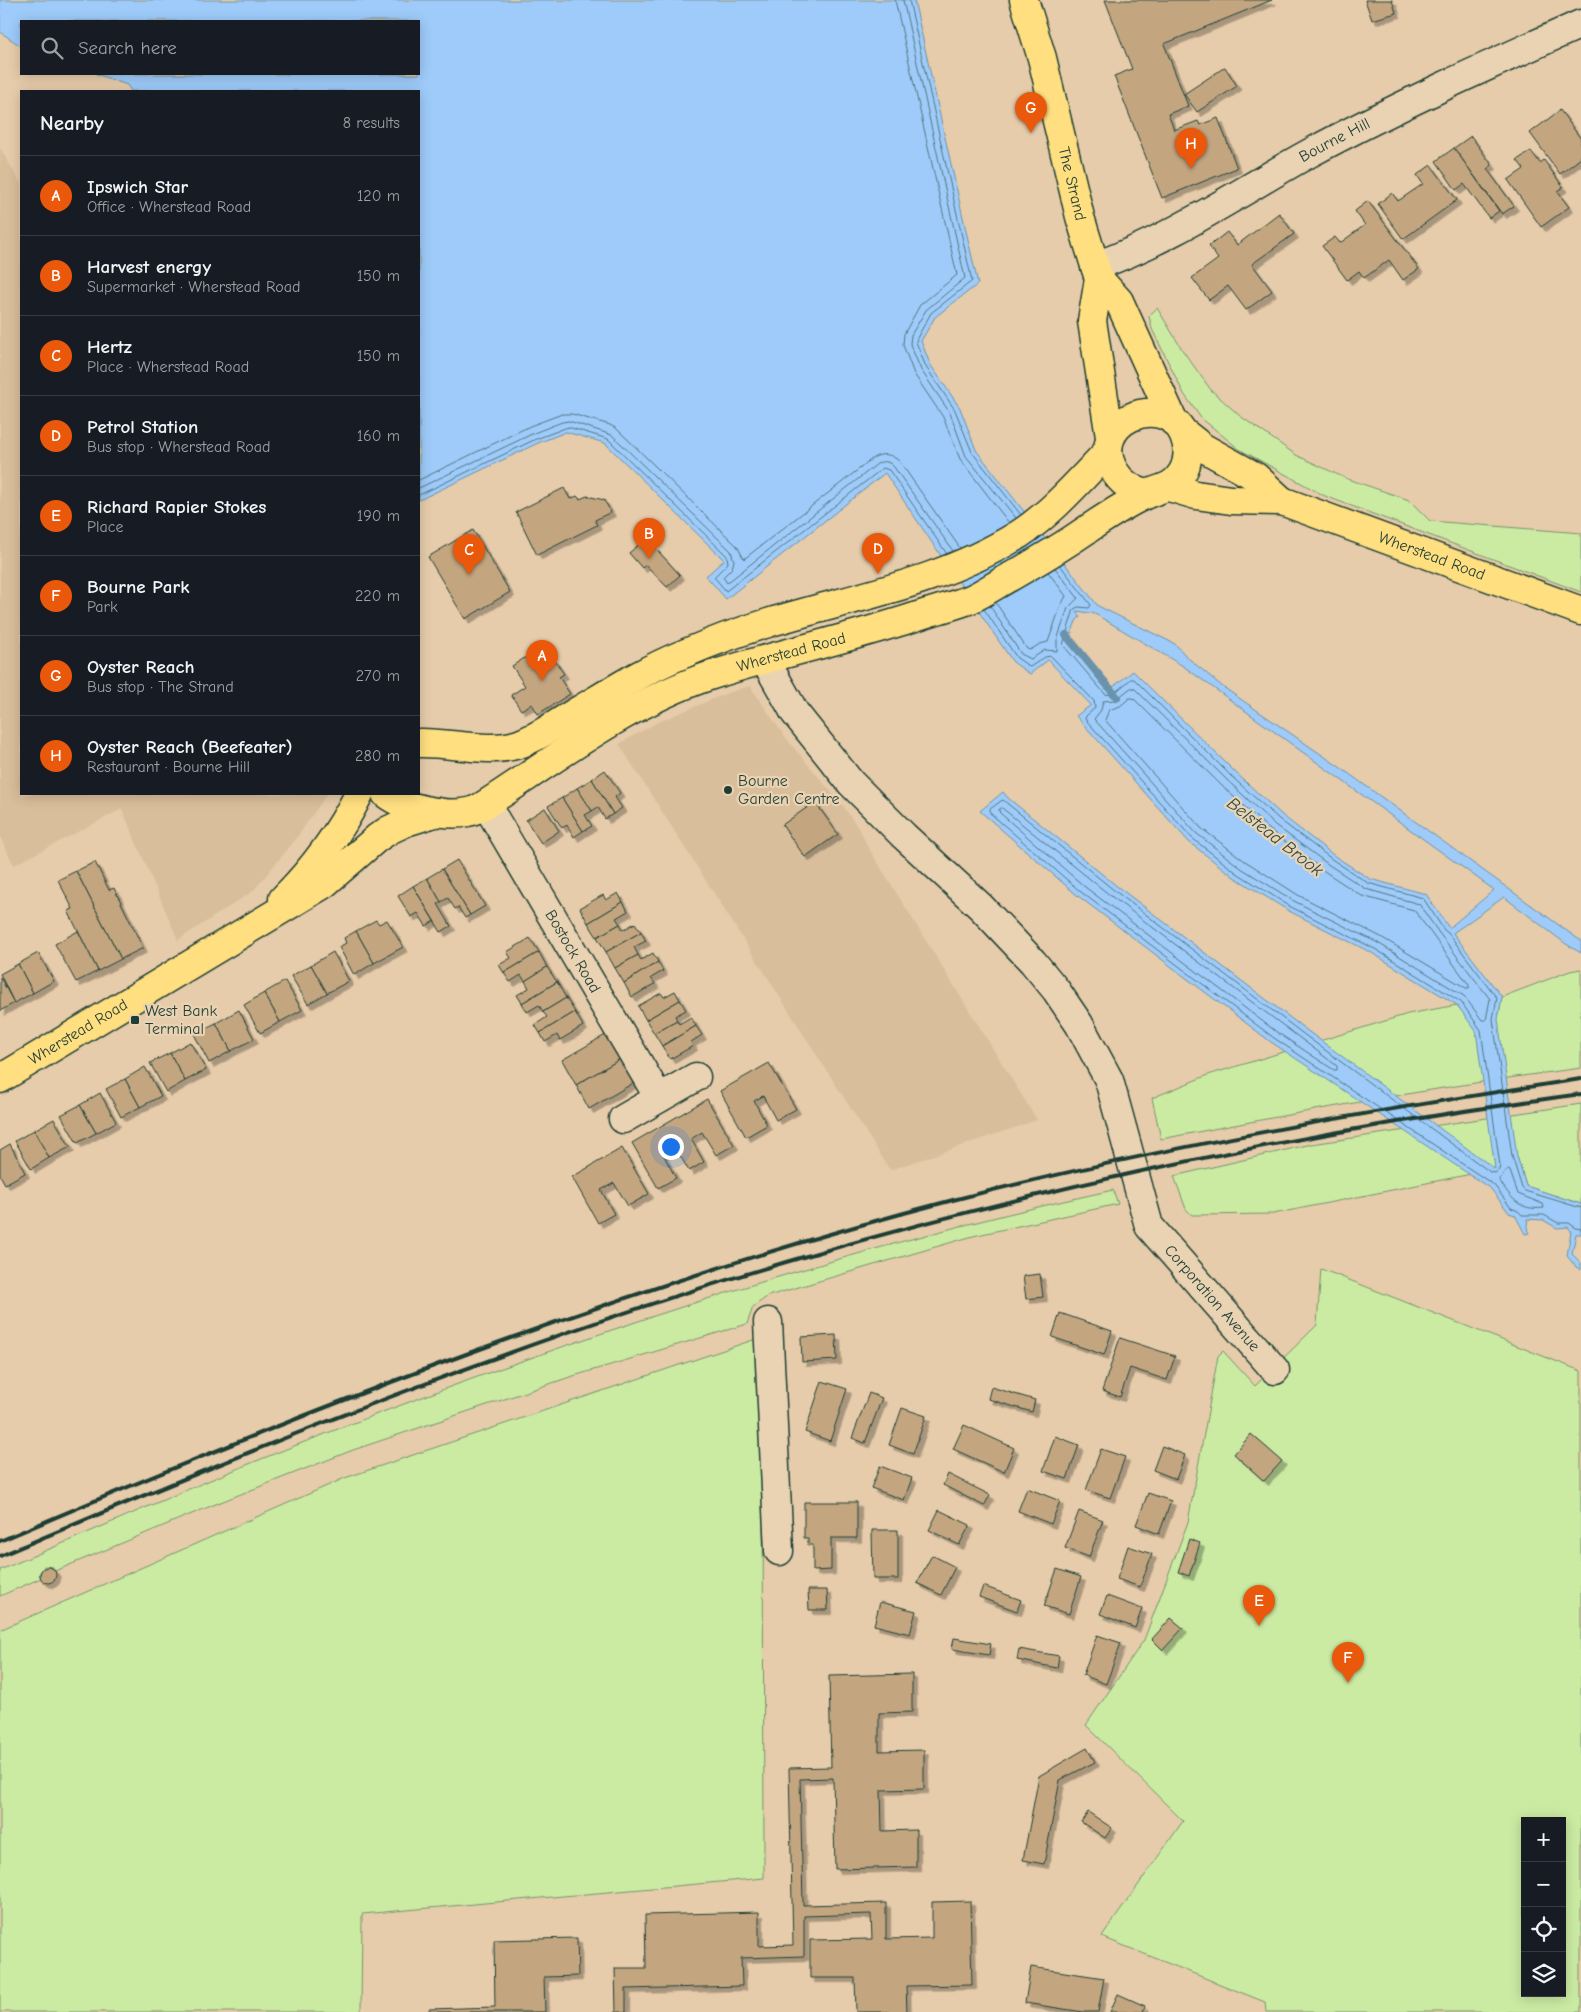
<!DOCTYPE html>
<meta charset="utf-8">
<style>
:root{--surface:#171b24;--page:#242831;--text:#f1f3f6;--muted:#9ea1a6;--line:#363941;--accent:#ea580c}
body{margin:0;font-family:"Comic Neue",sans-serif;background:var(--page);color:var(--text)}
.controls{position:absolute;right:15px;bottom:15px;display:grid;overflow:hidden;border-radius:0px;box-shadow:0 2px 12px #0003}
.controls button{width:45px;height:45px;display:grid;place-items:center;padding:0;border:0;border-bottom:1px solid var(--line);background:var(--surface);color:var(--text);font:25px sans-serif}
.you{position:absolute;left:670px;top:1146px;width:18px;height:18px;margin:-12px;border:4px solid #fff;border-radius:50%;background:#1a73e8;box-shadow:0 0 0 8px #1a73e833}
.badge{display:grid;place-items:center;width:32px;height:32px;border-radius:50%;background:var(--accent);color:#fff;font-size:16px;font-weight:700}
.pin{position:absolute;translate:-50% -41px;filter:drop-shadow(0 1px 2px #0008)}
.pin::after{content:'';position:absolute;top:26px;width:18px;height:15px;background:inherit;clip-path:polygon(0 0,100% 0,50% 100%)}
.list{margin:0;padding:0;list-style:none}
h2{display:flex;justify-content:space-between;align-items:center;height:65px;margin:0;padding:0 20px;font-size:21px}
h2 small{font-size:16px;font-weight:400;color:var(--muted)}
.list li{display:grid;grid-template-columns:32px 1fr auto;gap:15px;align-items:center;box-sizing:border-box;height:80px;padding:0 20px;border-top:1px solid var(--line)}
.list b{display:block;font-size:19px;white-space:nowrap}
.list p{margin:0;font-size:16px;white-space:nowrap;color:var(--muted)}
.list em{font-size:16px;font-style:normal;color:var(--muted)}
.icon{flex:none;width:28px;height:28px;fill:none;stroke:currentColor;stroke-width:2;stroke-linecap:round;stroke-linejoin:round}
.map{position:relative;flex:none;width:1581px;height:2012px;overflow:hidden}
.search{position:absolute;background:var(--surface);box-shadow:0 2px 12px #0003;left:20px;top:20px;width:400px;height:55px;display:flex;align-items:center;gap:12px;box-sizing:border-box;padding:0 18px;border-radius:0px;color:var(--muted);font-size:19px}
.panel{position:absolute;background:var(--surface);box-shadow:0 2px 12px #0003;left:20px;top:90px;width:400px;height:705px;border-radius:0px}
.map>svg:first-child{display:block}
</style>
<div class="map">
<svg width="1581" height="2012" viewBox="0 0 1581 2012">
<defs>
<filter id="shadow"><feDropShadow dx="4.5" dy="4.5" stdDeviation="0" flood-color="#0004"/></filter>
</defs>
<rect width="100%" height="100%" fill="#e6ccaa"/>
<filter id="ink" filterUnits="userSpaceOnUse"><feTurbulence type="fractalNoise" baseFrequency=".02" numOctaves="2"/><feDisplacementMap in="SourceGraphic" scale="10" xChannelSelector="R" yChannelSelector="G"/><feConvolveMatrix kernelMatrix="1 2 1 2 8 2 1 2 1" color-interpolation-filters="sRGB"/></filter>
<g filter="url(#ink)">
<!-- built -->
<g fill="#d8be9b">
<path d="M0,148L21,184V794H327L295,840L253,891L178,940L122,809L14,865L0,837Z"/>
<path d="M750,686L785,737L843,806L861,832L868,847L1037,1120L890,1170L619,744L658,722L725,694Z"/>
</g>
<!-- green -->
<g fill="#cbeba3" stroke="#75946c" fill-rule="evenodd">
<path d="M1157,308L1183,351L1211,390L1240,416L1296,455L1345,478L1409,500L1430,521L1581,533V592L1325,496L1239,449L1201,418L1184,394L1152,329L1149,316Z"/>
<path d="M1581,969V1068C1440,1086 1301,1112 1161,1139L1152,1098L1208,1075L1408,1014L1457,1005L1477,1031L1498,1018L1502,997L1570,971Z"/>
<path d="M1581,1104V1204L1526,1186L1517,1156L1496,1169L1273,1214L1192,1215L1186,1209L1174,1176L1312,1144Z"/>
<path d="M1113,1190L1118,1204L973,1236L768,1296L753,1307L747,1324L570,1377L353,1450L218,1503L55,1571L53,1567L44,1566L39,1574L41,1578L0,1596V1570C96,1530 192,1486 289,1448C557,1343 831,1251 1113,1190Z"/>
<path d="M1321,1269L1581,1371V2012H1266L1265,2002L1102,1937L1183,1821L1086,1725L1144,1640L1188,1522L1218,1356L1223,1351L1255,1386L1317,1325ZM1525,1821H1562V1993H1525Z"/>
<path d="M759,1338L763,1468L764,1878L362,1914L361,2012H0V1630L345,1478Z"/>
</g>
<!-- water -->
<path fill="#9ecbf9" stroke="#6b92aa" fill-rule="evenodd" d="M0,0H914L978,284L935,317L921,341L930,364L960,408L976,450L1098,606L1175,644L1188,658L1223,687L1341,768L1581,941V953L1566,944L1504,897L1453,933L1502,997L1498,1019L1517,1156L1526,1186L1581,1204V1234H1576L1572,1254L1581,1263V1270L1576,1267L1567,1256L1571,1231L1568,1227L1557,1228L1543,1220L1527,1219L1529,1233L1525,1234L1515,1215L1509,1213L1491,1189L1271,1042L1078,896L980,811L1003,792L1008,798L1118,887L1309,1032L1495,1169L1476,1031L1457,1005L1372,953L1289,911L1234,877L1189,842L1076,716L1091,705L1048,660L1030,674L1013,662L885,473L726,599L706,576L724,560L605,443L566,432L538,443L419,500V91H131L127,85L96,74H419V21H21V46L0,32ZM1077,611L1095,614L1183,666L1494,890L1449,928L1426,894L1370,879L1336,857L1283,816L1235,772L1133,671L1109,690L1068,643L1076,621L1080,617Z"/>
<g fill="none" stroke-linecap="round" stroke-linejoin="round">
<!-- shore -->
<g stroke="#527683" stroke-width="1">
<path d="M895,0L957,275L920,305L904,334L903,345L914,374L943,417L960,459L1009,523"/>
<path d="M903,0L965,278L926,310L911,335L910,344L921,370L950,413L966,456L1016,518"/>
<path d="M909,0L972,281L931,313L917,338L916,342L926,367L955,410L972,452L1021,515"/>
<path d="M419,480L530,426L562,414H572L610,425L617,429L737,546L744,559L873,458C883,452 892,454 900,462L960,548"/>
<path d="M419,488L534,433L562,422L569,421L612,435L731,551L734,561L732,568L723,577L727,583L877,464C883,460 889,461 894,467L953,551"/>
<path d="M419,495L536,439L568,427L608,439L727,556L728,563L714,577L726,591L883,468L889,470L947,554"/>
<path d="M1060,565L1091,605L1089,608L1078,607L1074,609L1063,645L1105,694L1112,695L1131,679H1134L1231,776L1280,820L1333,860L1368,883L1423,898L1444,930L1448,933L1497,998L1493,1019L1512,1156L1522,1188L1525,1191L1581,1208"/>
<path d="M996,603L1027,649L1030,650L1040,644L1048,642L1061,605L1066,596L1048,572"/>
<path d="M990,606L1021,654L1031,659L1045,650L1057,651V640L1068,608L1078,598L1055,568"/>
<path d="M984,609L1017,658L1030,667L1045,657L1051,656L1094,701L1095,708L1086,716L1085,719L1192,838L1237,873L1291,907L1375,949L1461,1002L1481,1030L1500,1166L1499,1170L1495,1173L1490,1172L1306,1036L1115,891L1003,800L1001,801L990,809V813L1081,892L1274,1038L1494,1185L1511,1208L1518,1211L1522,1215H1544L1558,1223H1569L1576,1228L1581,1229"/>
<path d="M1131,688H1134L1227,780L1275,825L1329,865L1366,889L1419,904L1439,933L1490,999L1486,1020H1482L1464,996L1378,943L1294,901L1241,868L1196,833L1094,719L1101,710L1103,701L1115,700Z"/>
<path d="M1130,698H1133L1222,786L1270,830L1324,871L1362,896L1414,910L1469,985V988H1466L1381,937L1298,895L1245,861L1201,828L1105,720L1109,710L1120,706Z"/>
<path d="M1002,808L1111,896L1337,1066V1070H1334L1278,1033L1085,887L1000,813L999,810Z"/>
<path d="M1508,1170L1510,1171L1518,1194L1543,1204L1544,1208C1519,1211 1512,1199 1499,1180Z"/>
</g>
<!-- stream -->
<path stroke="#6b92aa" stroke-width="8" d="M1066,635L1117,697"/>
</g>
<!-- building -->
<g fill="#c3a680" stroke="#1f3d34" filter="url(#shadow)">
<path d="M1105,0H1272L1164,44L1188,106L1168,114L1174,130L1198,121L1200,125L1218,118L1237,168L1162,198L1114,76L1132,69Z"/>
<path d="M1365,0H1392L1396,13L1372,20Z"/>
<path d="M1225,67L1237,86L1197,112L1184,94Z"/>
<path d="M1560,110L1581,139V158L1560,174L1530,133Z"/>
<path d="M1471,136L1492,165L1487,169L1514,206L1502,214L1454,148Z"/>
<path d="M1454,148L1499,211L1489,218L1464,184L1456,190L1436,161Z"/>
<path d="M1531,151L1540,163L1544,160L1563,187L1557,191L1569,207L1541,227L1508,180L1524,169L1517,160Z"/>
<path d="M1431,165L1457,200L1403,239L1378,204L1392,193L1398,201L1423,184L1417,175Z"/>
<path d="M1368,201L1419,269L1403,280L1389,260L1364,278L1359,271L1347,280L1322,246L1335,237L1340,243L1365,225L1355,211Z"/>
<path d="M1279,213L1294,234L1252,264L1272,291L1246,310L1228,286L1209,300L1192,278L1218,259L1209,246L1227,232L1237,245Z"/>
<path d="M564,488L570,499L577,496L580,499L587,496L604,500L611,512L595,520L597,525L537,555L516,512Z"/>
<path d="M473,530L510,592L465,619L428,557Z"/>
<path d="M646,538L680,575L667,587L646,565L642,568L629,553Z"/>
<path d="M540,648L548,661L553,658L564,674L559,677L570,694L538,714L532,704L521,710L511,695L525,686L512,666Z"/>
<path d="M605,770L620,793L615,797L622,808L613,814L592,779Z"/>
<path d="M592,779L613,814L605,819L598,807L592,811L577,788Z"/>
<path d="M577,788L592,811L585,815L592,826L583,831L562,798Z"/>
<path d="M562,798L583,831L574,837L567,825L562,828L548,806Z"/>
<path d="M815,802L838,834L805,857L782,825Z"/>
<path d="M545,808L559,831L541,843L526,820Z"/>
<path d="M457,860L485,906L470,915L442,869Z"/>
<path d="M95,862L109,890L114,888L143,948L121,959L76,871Z"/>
<path d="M442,869L470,915L465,918L458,907L455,909L448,898L441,902L427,878Z"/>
<path d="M76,871L121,959L98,971L68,911L73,909L58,880Z"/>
<path d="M427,878L441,902L438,904L451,926L441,932L413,886Z"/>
<path d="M413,886L434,921L426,926L418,913L411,917L398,896Z"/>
<path d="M618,893L623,902L588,923L580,908L603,895L606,900Z"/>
<path d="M623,902L628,911L616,918L620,924L597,937L588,923Z"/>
<path d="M376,920L379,924L387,920L403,947L374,963L356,931Z"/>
<path d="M635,923L641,932L606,952L597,937L620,924L623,930Z"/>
<path d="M78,931L98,971L76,982L55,944Z"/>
<path d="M356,931L374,963L354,975L339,947L346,943L344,938Z"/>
<path d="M641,932L646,941L634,947L638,955L615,968L606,952Z"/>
<path d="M530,938L539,952L504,973L499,965L511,958L507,952Z"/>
<path d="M333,952L349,981L327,993L311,965Z"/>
<path d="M539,952L547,967L525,981L521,975L510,982L504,973Z"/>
<path d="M38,953L54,981L33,993L18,964Z"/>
<path d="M653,953L658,962L624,983L615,968L638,955L641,960Z"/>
<path d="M658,962L663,971L651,978L655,984L632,997L624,983Z"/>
<path d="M18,964L33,993L14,1003L0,974Z"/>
<path d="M311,965L327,993L308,1004L291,976Z"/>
<path d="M547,967L557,982L522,1003L517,995L529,988L525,981Z"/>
<path d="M0,977L14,1003L0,1011Z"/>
<path d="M285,981L302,1010L280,1022L264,993Z"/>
<path d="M557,982L566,998L543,1012L539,1005L527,1012L522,1003Z"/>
<path d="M675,991L680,1000L646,1020L638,1006L661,993L664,997Z"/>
<path d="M264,993L280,1022L260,1033L244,1005Z"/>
<path d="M566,998L575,1012L540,1033L535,1025L547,1017L543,1012Z"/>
<path d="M680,1000L686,1010L675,1016L677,1020L654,1033L646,1020Z"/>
<path d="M239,1010L254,1039L231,1051L216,1023Z"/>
<path d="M575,1012L583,1026L560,1040L557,1035L545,1042L540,1033Z"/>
<path d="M691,1017L696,1026L662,1046L654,1033L677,1020L679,1024Z"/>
<path d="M216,1023L231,1051L209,1063L194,1034Z"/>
<path d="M696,1026L702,1035L691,1042L693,1046L670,1059L662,1046Z"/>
<path d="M607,1034L622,1058L576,1085L562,1060Z"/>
<path d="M190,1042L206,1070L185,1081L170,1053Z"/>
<path d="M170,1053L185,1081L166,1092L150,1063Z"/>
<path d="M622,1058L635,1082L589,1109L576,1085Z"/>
<path d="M769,1063L796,1109L776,1120L763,1096L754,1101L767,1125L746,1137L720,1091Z"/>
<path d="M145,1067L161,1096L140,1107L125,1079Z"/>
<path d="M125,1079L140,1107L121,1117L106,1089Z"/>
<path d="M100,1093L116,1122L96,1133L80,1105Z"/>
<path d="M707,1099L734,1145L716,1155L702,1132L691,1139L704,1162L689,1171L675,1147L663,1154L676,1178L658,1188L632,1143Z"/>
<path d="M80,1105L96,1133L77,1143L61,1115Z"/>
<path d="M54,1119L70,1147L49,1158L34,1130Z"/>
<path d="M34,1130L49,1158L31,1169L15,1141Z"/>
<path d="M10,1144L25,1173L5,1184L0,1175V1150Z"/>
<path d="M622,1148L649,1194L628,1206L614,1183L601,1190L614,1214L598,1223L572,1177Z"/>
<path d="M1040,1274L1043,1297L1026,1299L1023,1276Z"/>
<path d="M1060,1313L1112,1331L1104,1355L1052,1337Z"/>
<path d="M836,1335L837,1360L802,1362L801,1337Z"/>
<path d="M1120,1338L1175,1356L1167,1380L1130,1368L1120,1397L1102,1391Z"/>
<path d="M822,1381L847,1389L830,1441L805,1432Z"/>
<path d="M991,1387L1035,1400L1032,1412L988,1399Z"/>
<path d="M869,1393L882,1398L865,1443L852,1438Z"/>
<path d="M902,1408L926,1416L913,1454L889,1445Z"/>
<path d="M964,1425L1014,1448L1004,1472L953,1449Z"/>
<path d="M1251,1434L1282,1461L1264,1481L1234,1454Z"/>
<path d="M1055,1436L1079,1445L1067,1479L1043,1471Z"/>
<path d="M1162,1446L1185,1455L1176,1479L1153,1470Z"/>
<path d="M1101,1449L1125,1457L1110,1498L1086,1490Z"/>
<path d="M880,1466L912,1478L904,1500L871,1488Z"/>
<path d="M948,1474L990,1495L984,1506L943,1485Z"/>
<path d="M1027,1488L1060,1501L1051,1524L1018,1511Z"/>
<path d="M1148,1493L1171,1501L1159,1534L1136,1525Z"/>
<path d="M804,1502H857V1538H831V1570L813,1571V1545H808V1538H804Z"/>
<path d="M939,1510L970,1525L959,1545L929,1530Z"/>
<path d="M1079,1511L1103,1520L1089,1557L1065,1548Z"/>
<path d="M872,1530H898V1579H873Z"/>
<path d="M1189,1539L1200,1543L1189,1576L1178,1572Z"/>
<path d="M1128,1546L1152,1554L1140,1587L1117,1579Z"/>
<path d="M932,1555L955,1567L941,1595L917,1583Z"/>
<circle cx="48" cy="1575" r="8"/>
<path d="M1057,1569L1081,1577L1069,1614L1044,1606Z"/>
<path d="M983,1586L1021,1600L1017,1611L979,1597Z"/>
<path d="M808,1590H827L828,1610H809Z"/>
<path d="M1107,1596L1142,1609L1135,1628L1100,1614Z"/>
<path d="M880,1602L916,1611L910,1634L874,1625Z"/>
<path d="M1171,1618L1183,1628L1163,1650L1152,1639Z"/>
<path d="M1097,1635L1121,1643L1106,1684L1083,1675Z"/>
<path d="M954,1638L991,1644L989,1655L952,1649Z"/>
<path d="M1019,1649L1059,1656L1057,1668L1017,1660Z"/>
<path d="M912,1674V1712L879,1713V1751L924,1750V1789L881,1790L882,1831L916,1830V1867L835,1869L833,1778L800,1779L803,1905L886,1903V1939L932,1938V1902L970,1901L972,1985L906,1986L907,2012H856L855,1978H810V1940L872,1939L871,1914L804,1916V1956L741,1958L742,1986L626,1989V2012H616L615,1968H646L645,1915L759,1912V1946L793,1945L789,1768L831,1767L829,1676Z"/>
<path d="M1087,1748L1095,1762L1060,1780L1044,1864L1023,1860L1039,1776Z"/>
<path d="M1088,1812L1112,1828L1105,1838L1081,1822Z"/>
<path d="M577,1938L578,1976L544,1977L545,2012H429V2009L495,2007L494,1940Z"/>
<path d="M1031,1967L1104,1978L1098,2012H1083L1025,2003Z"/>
<path d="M1118,1994L1145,2006L1143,2012H1110Z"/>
</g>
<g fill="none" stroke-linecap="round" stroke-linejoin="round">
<!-- minor casing -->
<g stroke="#1f3d34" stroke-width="31">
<g id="minor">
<path id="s1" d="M1095,266C1169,241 1239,192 1308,154C1397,106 1489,65 1581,24"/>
<path id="s2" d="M765,660L795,713L851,783L904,836L981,907L1033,962L1056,990L1079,1024L1109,1080L1149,1226L1275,1370"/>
<path id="s3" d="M486,804L659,1098"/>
<path d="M623,1119L696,1077"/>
<path d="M768,1322L779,1551"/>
</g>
</g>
<!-- major casing -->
<g stroke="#1f3d34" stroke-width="31">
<g id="major">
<path id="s4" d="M1024,0L1042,58L1080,217L1099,279L1119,301L1174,422"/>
<path d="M1099,279L1092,321L1110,437"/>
<path d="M1183,432L1202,447L1256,477L1282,501"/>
<path id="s5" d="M1169,487L1196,495L1231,500L1282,501L1581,611"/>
<path d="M419,743C450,742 489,754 519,744C539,737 558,723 576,712C610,692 644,670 681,655C709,643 738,632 768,623C853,597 941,583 1018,535C1052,513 1080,480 1108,451"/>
<path id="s6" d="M386,794C404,808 446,817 468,812C475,811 481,807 486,804C557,758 628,703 709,676C780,653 853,638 924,614C939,609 956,605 971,599C984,593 997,584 1010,577C1031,565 1053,552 1073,539C1096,524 1120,506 1145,495C1160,488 1173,488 1182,473C1189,462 1189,447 1184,435C1163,388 1085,423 1115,472C1122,484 1133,490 1146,494"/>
<path d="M283,899C313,869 340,832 359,794"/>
<path id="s7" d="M0,1079L324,884L377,838L389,830L406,822L438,812"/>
</g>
</g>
<!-- minor -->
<use href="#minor" stroke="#ead3b2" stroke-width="28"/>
<!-- major -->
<use href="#major" stroke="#ffdf80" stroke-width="28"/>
<!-- rail -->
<g stroke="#1f3d34" stroke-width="4">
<path d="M0,1541C311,1408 626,1285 953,1200C1160,1147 1370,1111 1581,1079"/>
<path d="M0,1556C267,1442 538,1333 817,1253C1067,1181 1323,1129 1581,1094"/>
</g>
</g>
</g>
<!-- markers -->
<g fill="#1f3d34" stroke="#ead3b2" stroke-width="2">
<circle cx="728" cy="790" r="5"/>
<rect x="130" y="1015" width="10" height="10" rx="2.5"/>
</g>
<g text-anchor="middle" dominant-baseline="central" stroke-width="4.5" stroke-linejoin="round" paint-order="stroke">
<!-- street labels -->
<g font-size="16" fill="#1f3d34" stroke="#ead3b2">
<text stroke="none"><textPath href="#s1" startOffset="271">Bourne Hill</textPath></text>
<text stroke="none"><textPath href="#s4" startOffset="190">The Strand</textPath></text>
<text stroke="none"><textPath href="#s5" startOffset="274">Wherstead Road</textPath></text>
<text stroke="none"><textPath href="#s6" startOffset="449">Wherstead Road</textPath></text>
<text stroke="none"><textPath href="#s3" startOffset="171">Bostock Road</textPath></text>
<text stroke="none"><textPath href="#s7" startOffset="91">Wherstead Road</textPath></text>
<text stroke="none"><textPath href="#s2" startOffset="794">Corporation Avenue</textPath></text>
</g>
<!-- poi labels -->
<g font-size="16" fill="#1f3d34" stroke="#ead3b2" text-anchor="start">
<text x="738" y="781">Bourne<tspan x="738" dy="18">Garden Centre</tspan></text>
<text x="145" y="1011">West Bank<tspan x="145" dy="18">Terminal</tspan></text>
</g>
<!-- water labels -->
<g font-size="18" font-style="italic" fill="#2c4b48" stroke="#ead3b2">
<text transform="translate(1275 837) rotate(38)">Belstead Brook</text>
</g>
</g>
</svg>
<div class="controls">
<button>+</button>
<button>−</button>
<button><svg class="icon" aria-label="locate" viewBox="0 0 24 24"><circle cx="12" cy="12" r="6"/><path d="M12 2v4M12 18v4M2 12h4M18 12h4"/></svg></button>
<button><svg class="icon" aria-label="layers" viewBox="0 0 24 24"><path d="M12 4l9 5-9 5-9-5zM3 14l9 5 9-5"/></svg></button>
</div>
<div class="you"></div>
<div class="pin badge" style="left:542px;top:681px">A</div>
<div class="pin badge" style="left:649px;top:559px">B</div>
<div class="pin badge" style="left:469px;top:575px">C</div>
<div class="pin badge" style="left:878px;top:574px">D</div>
<div class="pin badge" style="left:1259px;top:1626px">E</div>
<div class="pin badge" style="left:1348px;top:1683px">F</div>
<div class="pin badge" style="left:1031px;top:133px">G</div>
<div class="pin badge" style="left:1191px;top:169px">H</div>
<div class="search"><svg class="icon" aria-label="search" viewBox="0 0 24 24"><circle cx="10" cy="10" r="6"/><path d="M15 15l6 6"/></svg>Search here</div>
<section class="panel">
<h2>Nearby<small>8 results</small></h2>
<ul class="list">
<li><span class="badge">A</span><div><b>Ipswich Star</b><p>Office · Wherstead Road</p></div><em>120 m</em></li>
<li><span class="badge">B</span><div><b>Harvest energy</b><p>Supermarket · Wherstead Road</p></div><em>150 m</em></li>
<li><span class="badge">C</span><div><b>Hertz</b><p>Place · Wherstead Road</p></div><em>150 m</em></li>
<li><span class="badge">D</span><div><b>Petrol Station</b><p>Bus stop · Wherstead Road</p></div><em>160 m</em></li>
<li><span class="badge">E</span><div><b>Richard Rapier Stokes</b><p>Place</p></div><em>190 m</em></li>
<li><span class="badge">F</span><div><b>Bourne Park</b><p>Park</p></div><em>220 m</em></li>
<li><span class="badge">G</span><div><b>Oyster Reach</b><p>Bus stop · The Strand</p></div><em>270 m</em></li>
<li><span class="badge">H</span><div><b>Oyster Reach (Beefeater)</b><p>Restaurant · Bourne Hill</p></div><em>280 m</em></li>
</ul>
</section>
</div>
